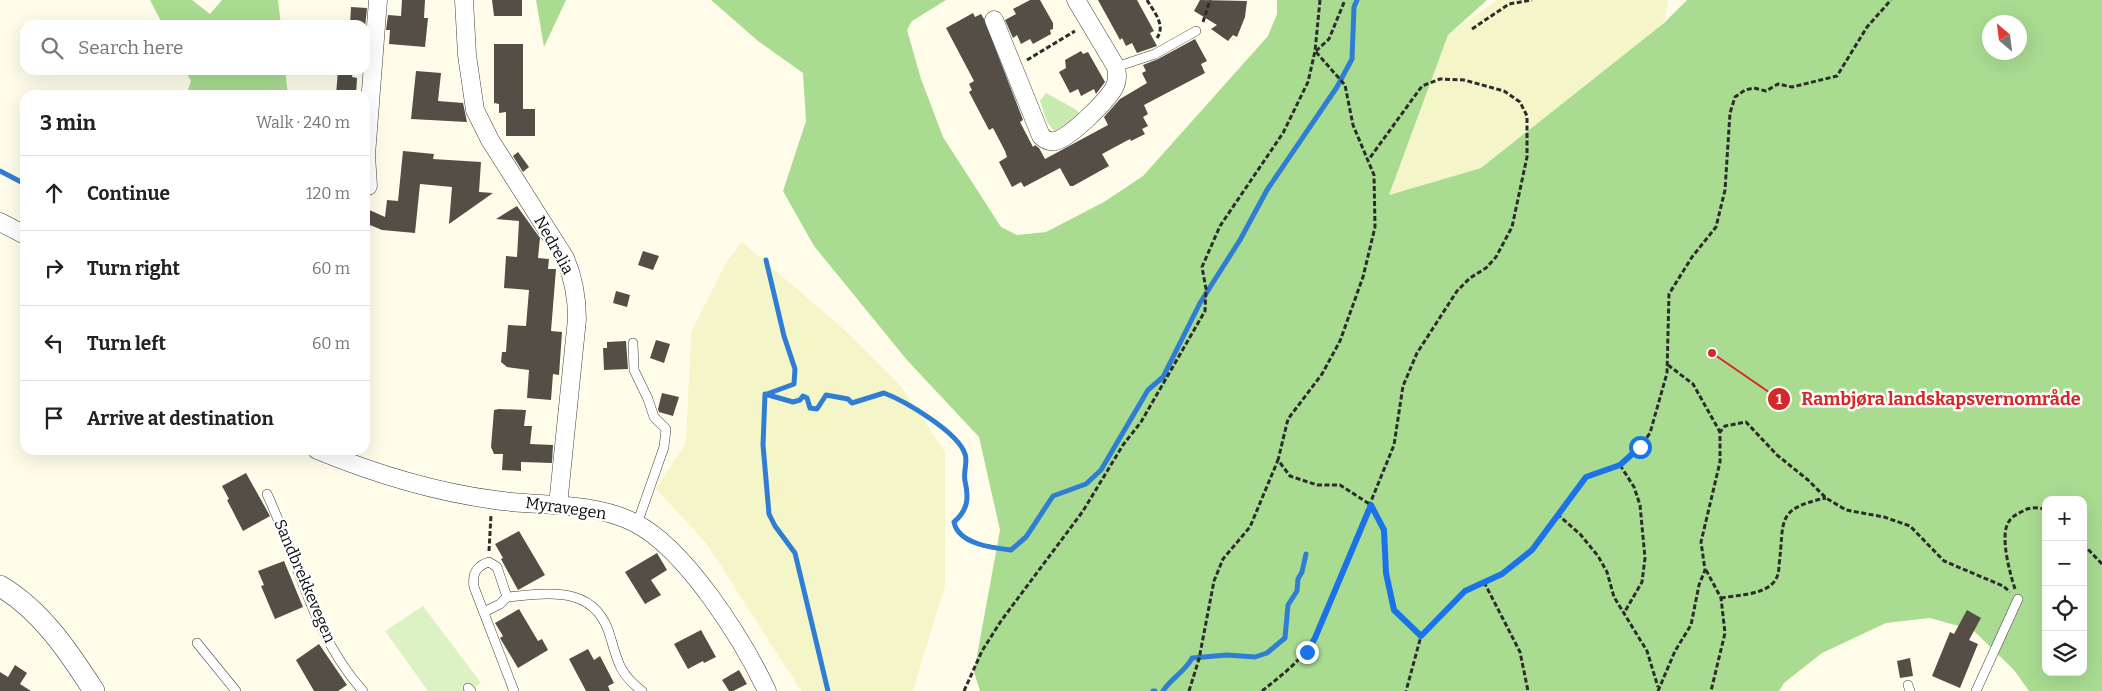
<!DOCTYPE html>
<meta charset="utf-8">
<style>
:root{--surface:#fff;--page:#f6f6f6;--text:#222;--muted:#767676;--line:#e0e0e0}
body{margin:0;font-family:Bitter,serif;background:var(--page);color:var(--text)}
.controls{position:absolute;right:15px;bottom:15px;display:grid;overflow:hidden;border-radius:10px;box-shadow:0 5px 20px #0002}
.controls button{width:45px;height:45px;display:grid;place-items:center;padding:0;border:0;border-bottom:1px solid var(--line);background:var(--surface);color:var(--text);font:25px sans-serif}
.compass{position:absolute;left:1982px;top:15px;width:45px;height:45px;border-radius:50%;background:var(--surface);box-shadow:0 5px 20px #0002;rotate:332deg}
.stop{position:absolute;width:15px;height:15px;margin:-11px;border:4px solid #1a73e8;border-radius:50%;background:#fff}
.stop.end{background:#1a73e8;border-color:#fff;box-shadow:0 1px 5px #0008}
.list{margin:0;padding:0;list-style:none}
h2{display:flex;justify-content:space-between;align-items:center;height:65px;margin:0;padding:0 20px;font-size:21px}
h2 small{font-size:16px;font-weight:400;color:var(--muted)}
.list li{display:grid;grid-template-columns:32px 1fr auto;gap:15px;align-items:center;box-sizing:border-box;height:75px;padding:0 20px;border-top:1px solid var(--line)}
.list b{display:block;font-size:19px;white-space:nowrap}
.list em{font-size:16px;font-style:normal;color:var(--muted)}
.icon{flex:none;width:28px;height:28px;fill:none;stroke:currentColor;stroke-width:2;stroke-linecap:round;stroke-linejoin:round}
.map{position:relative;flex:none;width:2102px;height:691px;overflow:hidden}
.search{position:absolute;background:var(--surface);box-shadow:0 5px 20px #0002;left:20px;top:20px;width:350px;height:55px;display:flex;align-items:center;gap:12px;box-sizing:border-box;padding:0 18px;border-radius:15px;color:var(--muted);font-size:19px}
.panel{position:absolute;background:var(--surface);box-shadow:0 5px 20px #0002;left:20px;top:90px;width:350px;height:365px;border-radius:15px}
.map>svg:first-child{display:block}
</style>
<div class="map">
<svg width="2102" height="691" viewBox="0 0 2102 691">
<rect width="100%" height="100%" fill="#fffdea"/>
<!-- farmland -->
<g fill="#f4f6c9">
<path d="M1497,0H1668L1664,23L1481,168L1389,195L1448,35Z"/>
<path d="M742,242L845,330L900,385L945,452V585L913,691H801L706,543L656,489L686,442L691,332L727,261Z"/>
</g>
<!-- green -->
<path fill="#c8ebb2" d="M1046,93L1075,109L1082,115L1059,130L1054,131L1047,122L1040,101Z"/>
<!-- forest -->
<g fill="#a9dc91" fill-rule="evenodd">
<path d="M150,0H192L210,14L222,0H278L281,25H163Z"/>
<path d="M536,0H566L544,47Z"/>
<path d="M711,0H946L912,21L907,30L921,79L943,137L1001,227L1017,235L1046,232L1104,202L1143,176L1268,36L1277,14V0H1487L1448,35L1389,195L1481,168L1664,23L1687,0H2102V691H2029L2014,670L1973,630L1930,618L1886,623L1822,653L1784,683L1779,691H980L974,672L1000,530L979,437L907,360L814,246L783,191L806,121L803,73L758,41ZM1990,22H2020V52H1990ZM2046,500H2083V672H2046Z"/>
<path d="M185,70H285L288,95H186L191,81Z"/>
</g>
<!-- pitch -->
<path fill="#dcf1c4" d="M423,606L481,683L468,691H428L385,631Z"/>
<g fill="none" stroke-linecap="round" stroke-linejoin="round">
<!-- stream -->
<g stroke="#307ed3" stroke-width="5">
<path d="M0,171L25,184"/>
<path d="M766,260L784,336L795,369L794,384L767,394"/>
<path d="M828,691L795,553L775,526L769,514L763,445L765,394L793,402L800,400L803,396L807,398L810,408L817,409L826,395L848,399L852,403L884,393C905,401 958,432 965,454C968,462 963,472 965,481C969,498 968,510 954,522C958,544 993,548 1011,550L1026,537L1053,496L1086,484L1101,470L1148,390L1163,377L1200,303L1240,240L1267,190L1337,87L1352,59L1354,7L1357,0"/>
<path d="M1153,691H1155"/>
<path d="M1163,691C1171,678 1186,671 1192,658L1227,655L1255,657L1267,653L1285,638L1288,605L1297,591L1298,579L1302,572L1306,554"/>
</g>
</g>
<!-- building -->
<g fill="#544e47">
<path d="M402,0H425L424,18H428L425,47L389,44L390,30H386L388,15L401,16Z"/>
<path d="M492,0H522V16H494Z"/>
<path d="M1030,0H1040L1053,23V29L1050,30L1051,34L1033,44L1030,39L1021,44L1017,35L1013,38L1005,20L1016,14L1013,9Z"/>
<path d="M1098,0H1137L1154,31L1150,33L1157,46L1137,53L1132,43L1126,46L1122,38L1120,40Z"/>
<path d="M1200,0L1247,1L1245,17L1237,37L1233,35L1228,41L1211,29L1217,25L1194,11Z"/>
<path d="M351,7L367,8L365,28V25H350Z"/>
<path d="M973,13L975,17L981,14L984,19L1023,120L1020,122L1033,147L1035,145L1039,148L1045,159L1108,125L1104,117L1120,99L1147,83L1142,73L1146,71L1143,65L1158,59L1195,39L1207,61L1201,64L1205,73L1144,105L1148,114L1143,117L1148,126L1142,129L1145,134L1131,141L1130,139L1102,154L1109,166L1073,186H1070L1060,168L1024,187L1021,182L1012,187L999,162L1007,157L1005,151L993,128L989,130L969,92L972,90L969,84L974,81L946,28Z"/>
<path d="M494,44H523V109H535V136H506V112L499,113V104L494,103Z"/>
<path d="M1081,51L1083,54L1088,52L1105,82L1096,94L1094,89L1081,96L1078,89L1070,93L1059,72L1066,68L1065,60Z"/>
<path d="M338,70H353L352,77L357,78L356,95H336Z"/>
<path d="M416,71L441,73L438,101L463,103L467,122L411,119Z"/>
<path d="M403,151L434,154L433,159L481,162L479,192L493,193L449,224L452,187L420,184L415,233L382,230L365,223V208L385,217L387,200L398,201Z"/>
<path d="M518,152L529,167L523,172L513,156Z"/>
<path d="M517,206L540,238L538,258L549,259L548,269H556L551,331L562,332L559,375L553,374L551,400L527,398L529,370L507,367L501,362L502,352H506L508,325L526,326L529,290L504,288L506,256L517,257L519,221L496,219Z"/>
<path d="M643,251L659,256L653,270L638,265Z"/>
<path d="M616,291L630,295L627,307L613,303Z"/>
<path d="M656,340L670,344L664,363L650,358Z"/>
<path d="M626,341L628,369L604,370L603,348H607V342Z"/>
<path d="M662,393L679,397L673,416L659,412L658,409Z"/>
<path d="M499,409L526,410L524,426H532L530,444L553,445L552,463L521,462V471L502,470L503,454H494L491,447L494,410Z"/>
<path d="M246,473L270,516L243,531L227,500L229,499L222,486Z"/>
<path d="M519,531L545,575L518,590L501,559L503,558L495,544Z"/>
<path d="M657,553L667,570L651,580L661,595L645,604L625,572Z"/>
<path d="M284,561L303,607L275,619L261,586L264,585L258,571Z"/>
<path d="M519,609L538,641L542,639L548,650L518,668L500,638L503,636L495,623Z"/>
<path d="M1967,610L1981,618L1969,640L1978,644L1960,688L1932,676L1950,632L1954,634Z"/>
<path d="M701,630L716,657L704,663L703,661L688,669L674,644Z"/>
<path d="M319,644L347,685L338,691H314L296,660Z"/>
<path d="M588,649L594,660L600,656L614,683L608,686L610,691H586L569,659Z"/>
<path d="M1910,658L1913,676L1900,678L1897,661Z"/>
<path d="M15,665L27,673L20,684L31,691H0V672L8,677Z"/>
<path d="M739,670L747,684L733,691H729L722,680Z"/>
</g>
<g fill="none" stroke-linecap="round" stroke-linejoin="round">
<!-- service casing -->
<g stroke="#3e3e3e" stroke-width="10">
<g id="service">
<path d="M1116,67L1155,54L1196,31"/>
<path d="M633,343L634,370L648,399L654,417L666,429L664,447L637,524"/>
<path d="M267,494C298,560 313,636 363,691"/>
<path d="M507,597C552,593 597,585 611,639C618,664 621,675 642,691"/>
<path d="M484,612L500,604L507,597L497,567L489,562C476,566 472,574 474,587L514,691"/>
<path d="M197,643L236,691"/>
<path d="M1908,685L1910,691"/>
<path d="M468,688L471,691"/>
<path d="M1976,691L2018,599"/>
</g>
</g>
<!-- minor casing -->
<g stroke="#3e3e3e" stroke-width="19">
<g id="minor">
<path d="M464,0L467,55L475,110L490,140L565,258C574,279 577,297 577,319L558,505"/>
<path d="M994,20L1041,136C1045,140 1049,142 1055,141C1069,139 1109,99 1115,86C1118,79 1117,74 1116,67L1076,0"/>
<path d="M368,186L366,155L378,0"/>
<path d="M0,222L25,235"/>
<path d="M317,450C373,473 435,492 495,500C541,507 592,501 635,523C686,549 743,640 767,691"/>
</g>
</g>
<!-- tertiary casing -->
<g stroke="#3e3e3e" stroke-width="22">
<path id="tertiary" d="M0,586C41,610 69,652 94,691"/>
</g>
<!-- path -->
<g stroke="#2d2d2d" stroke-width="3" stroke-dasharray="5 2.5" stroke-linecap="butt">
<path d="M1147,0C1154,12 1166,25 1157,38"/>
<path d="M1203,22L1210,0"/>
<path d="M1472,29L1509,4L1532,0"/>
<path d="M1316,51L1329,39L1345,0"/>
<path d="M1316,52L1345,85L1353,125L1374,175L1375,227L1363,277L1340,341L1322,374L1288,419L1278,460L1290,476L1317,485H1340L1371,505L1384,530L1386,573L1394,610L1421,636L1406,691"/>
<path d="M1027,60L1075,31"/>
<path d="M1668,365L1693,384L1720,432"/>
<path d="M1620,465L1634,487L1640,505L1645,558L1642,582L1624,613"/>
<path d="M1557,514L1580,534L1598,556L1607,572L1614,597L1647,651L1658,687"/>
<path d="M2083,544L2102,564"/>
<path d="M489,551L491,515"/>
<path d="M1706,570L1721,598L1725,633L1711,691"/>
<path d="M1484,582L1520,652L1528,691"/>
<path d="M2015,589C2010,574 2000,537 2008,523C2011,517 2017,514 2023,511C2029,507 2039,507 2046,510"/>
<path d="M1721,598C1737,595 1762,595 1773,583C1778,578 1779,571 1779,565C1785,521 1774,509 1826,498"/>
<path d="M1421,636L1465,591L1502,574L1532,550L1586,477L1620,465L1640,447L1650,433L1667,373L1669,294L1692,257L1716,227L1725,190L1730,113L1735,97L1745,90L1754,88L1766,91L1778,84L1792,87L1837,76L1867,27L1891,0"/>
<path d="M964,691L982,651L1001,621L1083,511L1123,445L1141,422L1205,311L1206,289L1202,267L1220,226L1283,133L1308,82L1315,51L1320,0"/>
<path d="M1189,691L1199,659L1214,581L1223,559L1250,527L1278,460"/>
<path d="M1262,691C1282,675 1301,661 1315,638L1394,445L1403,386L1417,353L1457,291L1470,278L1486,268L1496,257L1512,227L1527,157V116L1520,102L1504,91L1464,80L1440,79L1422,86L1369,159"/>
<path d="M1658,691L1675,651L1691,625L1699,585L1705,570L1701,542L1720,462V432L1725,426L1746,422L1777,455L1808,480L1826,498L1846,510L1884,517L1910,526L1944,561L2003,586L2010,592"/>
</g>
<!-- service -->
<use href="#service" stroke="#fff" stroke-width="9"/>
<!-- minor -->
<use href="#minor" stroke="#fff" stroke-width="18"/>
<!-- tertiary -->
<use href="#tertiary" stroke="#fff" stroke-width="21"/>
</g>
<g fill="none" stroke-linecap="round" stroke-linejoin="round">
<!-- route -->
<path stroke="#1a73e8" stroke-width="6" d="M1307,652L1315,638L1371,505L1384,530L1386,573L1394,610L1421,636L1465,591L1502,574L1532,550L1586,477L1620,465L1640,447"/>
</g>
<g text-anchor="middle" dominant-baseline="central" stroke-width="5" stroke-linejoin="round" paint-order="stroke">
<!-- street labels -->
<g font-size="16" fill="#0b0b0b" stroke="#fff">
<text transform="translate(554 245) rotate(61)">Nedrelia</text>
<text transform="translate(566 508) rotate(8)">Myravegen</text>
<text transform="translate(305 581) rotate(67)">Sandbrekkevegen</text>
</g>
</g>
<!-- callouts -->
<path fill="none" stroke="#d62828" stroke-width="2" d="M1712 353L1779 399"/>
<g fill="#d62828" stroke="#fff" stroke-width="2">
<circle cx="1712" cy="353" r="5"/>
<circle cx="1779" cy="399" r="12"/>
</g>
<g font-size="15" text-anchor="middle" font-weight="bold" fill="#fff">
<text x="1779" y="404">1</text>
</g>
<g font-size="18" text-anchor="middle" font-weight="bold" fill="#d62828" stroke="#fff" stroke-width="5" stroke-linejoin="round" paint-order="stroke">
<text x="1941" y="405">Rambjøra landskapsvernområde</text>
</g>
</svg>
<div class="controls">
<button>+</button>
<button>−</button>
<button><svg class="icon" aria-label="locate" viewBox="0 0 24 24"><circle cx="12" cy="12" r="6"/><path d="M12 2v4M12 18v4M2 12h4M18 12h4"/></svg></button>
<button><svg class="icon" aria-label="layers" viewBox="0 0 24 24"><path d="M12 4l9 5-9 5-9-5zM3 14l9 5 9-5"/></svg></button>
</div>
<svg class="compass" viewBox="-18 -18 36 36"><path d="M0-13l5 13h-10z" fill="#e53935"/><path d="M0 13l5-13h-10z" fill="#767676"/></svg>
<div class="stop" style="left:1640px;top:447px"></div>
<div class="stop end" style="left:1307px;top:652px"></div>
<div class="search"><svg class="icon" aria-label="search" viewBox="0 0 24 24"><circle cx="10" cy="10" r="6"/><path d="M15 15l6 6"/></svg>Search here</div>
<section class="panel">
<h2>3 min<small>Walk · 240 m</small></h2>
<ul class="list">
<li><svg class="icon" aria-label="ahead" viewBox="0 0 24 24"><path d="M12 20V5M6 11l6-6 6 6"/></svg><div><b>Continue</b></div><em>120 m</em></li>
<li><svg class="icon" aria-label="right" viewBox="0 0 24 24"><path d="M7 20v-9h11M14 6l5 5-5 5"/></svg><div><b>Turn right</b></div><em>60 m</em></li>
<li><svg class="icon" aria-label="left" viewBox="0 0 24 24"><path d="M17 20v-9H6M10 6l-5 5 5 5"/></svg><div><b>Turn left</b></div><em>60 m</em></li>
<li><svg class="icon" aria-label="arrive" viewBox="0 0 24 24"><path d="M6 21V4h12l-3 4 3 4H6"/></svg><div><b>Arrive at destination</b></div></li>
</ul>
</section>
</div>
